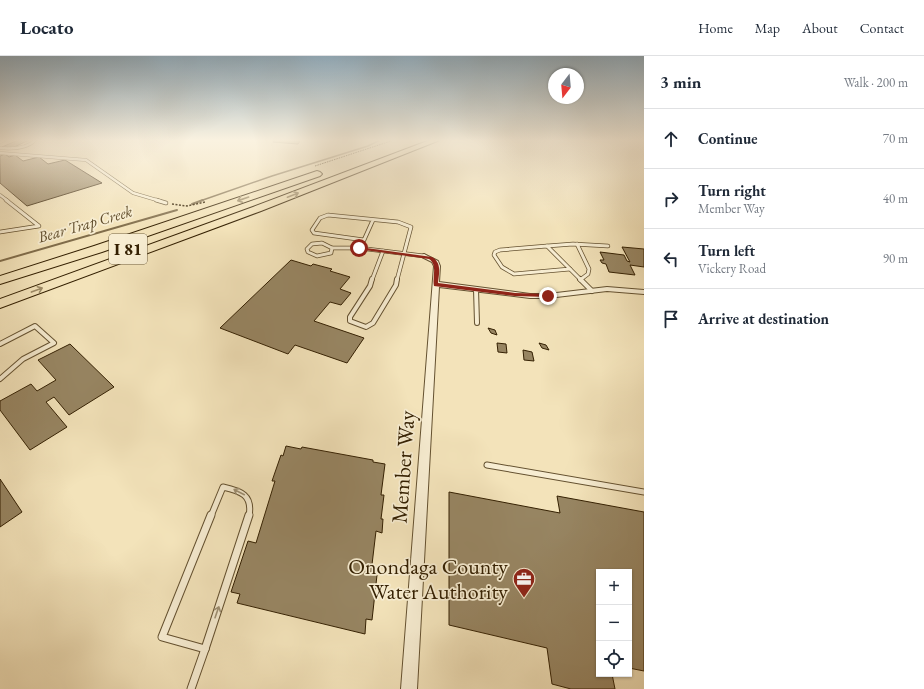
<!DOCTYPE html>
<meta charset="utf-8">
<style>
:root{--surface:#fff;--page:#f2f2f3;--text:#1f2937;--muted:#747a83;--line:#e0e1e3}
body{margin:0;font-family:"EB Garamond",serif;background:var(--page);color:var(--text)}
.controls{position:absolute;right:12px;bottom:12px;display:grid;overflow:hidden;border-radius:0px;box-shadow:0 1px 3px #0004}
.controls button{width:36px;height:36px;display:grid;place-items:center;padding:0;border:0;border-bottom:1px solid var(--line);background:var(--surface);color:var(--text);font:20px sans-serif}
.compass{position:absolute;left:548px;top:12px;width:36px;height:36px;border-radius:50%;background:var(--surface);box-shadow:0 1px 3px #0004;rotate:196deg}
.stop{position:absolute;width:12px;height:12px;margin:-9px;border:3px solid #8f2418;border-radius:50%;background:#fff}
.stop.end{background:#8f2418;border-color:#fff;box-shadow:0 1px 4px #0008}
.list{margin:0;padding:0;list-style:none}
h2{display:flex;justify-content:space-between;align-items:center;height:52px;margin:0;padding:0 16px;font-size:17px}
h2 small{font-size:13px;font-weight:400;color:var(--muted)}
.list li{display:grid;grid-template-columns:26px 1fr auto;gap:12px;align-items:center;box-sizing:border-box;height:60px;padding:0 16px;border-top:1px solid var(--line)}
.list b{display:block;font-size:15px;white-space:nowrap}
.list p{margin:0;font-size:13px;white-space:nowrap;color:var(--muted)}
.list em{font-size:13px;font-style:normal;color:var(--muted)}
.icon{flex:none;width:22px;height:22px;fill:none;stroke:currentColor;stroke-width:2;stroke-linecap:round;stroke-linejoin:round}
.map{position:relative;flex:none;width:644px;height:633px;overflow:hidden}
header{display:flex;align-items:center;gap:24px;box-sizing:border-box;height:56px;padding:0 20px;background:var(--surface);border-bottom:1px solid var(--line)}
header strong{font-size:19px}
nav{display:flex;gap:22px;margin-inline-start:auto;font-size:14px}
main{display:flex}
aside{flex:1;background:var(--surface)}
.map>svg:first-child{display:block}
</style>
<header>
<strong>Locato</strong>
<nav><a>Home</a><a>Map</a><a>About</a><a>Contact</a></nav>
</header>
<main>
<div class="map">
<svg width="644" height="633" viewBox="0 0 644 633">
<rect width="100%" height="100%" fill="#f3e3ba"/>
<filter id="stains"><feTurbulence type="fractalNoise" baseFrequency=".005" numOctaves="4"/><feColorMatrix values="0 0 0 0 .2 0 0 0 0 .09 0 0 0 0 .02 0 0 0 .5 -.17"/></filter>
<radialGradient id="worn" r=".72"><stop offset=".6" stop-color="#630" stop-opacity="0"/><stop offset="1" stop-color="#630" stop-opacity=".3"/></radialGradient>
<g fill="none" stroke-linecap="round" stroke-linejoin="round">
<!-- stream-far1 -->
<path stroke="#806d4b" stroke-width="1.5" d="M200,145L272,120L368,90L380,84"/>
<!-- stream -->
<g stroke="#806d4b" stroke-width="2">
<path d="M192,148L203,144"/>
<path d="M0,205L177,154"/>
</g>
</g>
<!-- building -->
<g fill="#978562" stroke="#342002">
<path d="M18,84H29L12,92L2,91Z"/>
<path d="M275,84H284L300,85L298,88L273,86Z"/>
<path d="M5,98L9,101L15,99L23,105L39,101L48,108L65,104L102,127L27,150L0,127V100Z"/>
<path d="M622,191L644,193V211L630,209L635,219L609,216L606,208L602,207L600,204H604L600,196L624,199L627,205L630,206Z"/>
<path d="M291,204L311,210L313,208L332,213L330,215L350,221L340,233L351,237L341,249L330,246L314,265L364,282L347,307L295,289L288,298L220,272Z"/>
<path d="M488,272L495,274L497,279L491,277Z"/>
<path d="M497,287L506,288L507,297L498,296Z"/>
<path d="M539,287L546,289L549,294L542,292Z"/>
<path d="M70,288L114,331L69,359L54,341L46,346L67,371L30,394L0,354V345L31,328L37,335L56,324L38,304Z"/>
<path d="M523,294L532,296L534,305L524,304Z"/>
<path d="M286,390L301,393L302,391L373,404V406L385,408L381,439H384L381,463H383L382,477L376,475L371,517L377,519L372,564L366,563L365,578L237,547L240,538L231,536L248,485L256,487L275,425H272L281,399L283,400Z"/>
<path d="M0,423L22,456L0,471Z"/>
<path d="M449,436L560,457L557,440L644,456V615L629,612V516H599V618H612L615,633H571L552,628L547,592L449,569Z"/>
</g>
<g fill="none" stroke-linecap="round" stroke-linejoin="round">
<!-- service-far4 casing -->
<g stroke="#645130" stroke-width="3.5">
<g id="service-far4">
<path d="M0,86L5,84"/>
<path d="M0,92C12,93 27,93 35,84"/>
<path d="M0,97L86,104L133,137L160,145"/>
<path d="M0,139L8,145"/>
</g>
</g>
<!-- service-far3 casing -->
<g stroke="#645130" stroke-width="4.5">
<g id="service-far3">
<path d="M156,144L166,147"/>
<path d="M373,164L364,184L314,177L312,174L320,162L328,159L398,166L411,171L397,224"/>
<path d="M0,176L39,170L6,144"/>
<path d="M322,187L332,192L331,197L317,200L308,196L307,193L312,188Z"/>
<path d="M577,188L589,213L588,218L580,224"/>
<path d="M547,190L573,188L608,190"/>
<path d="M547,190L570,213L514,218L502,211L494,199L495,196L500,194Z"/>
<path d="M332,192H359L424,200"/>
<path d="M570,213L581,224"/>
<path d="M372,224L383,195"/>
</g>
</g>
<!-- service-far2 casing -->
<g stroke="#645130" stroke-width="6">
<g id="service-far2">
<path d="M372,223L370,230L350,261V265L366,271L373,267L396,229L397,223"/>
<path d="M580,223L592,235"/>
<path d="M476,233L477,267"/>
<path d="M0,288L35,270L54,287L23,303L0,323"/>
</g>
</g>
<!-- service-far1 casing -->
<g stroke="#645130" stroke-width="7">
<g id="service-far1">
<path d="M487,409L644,436"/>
<path d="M211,460L223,431C241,435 253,439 249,460"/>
</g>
</g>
<!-- service casing -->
<g stroke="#645130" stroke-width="9">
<g id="service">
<path d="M205,593L162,581L211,459"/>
<path d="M205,593L249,459"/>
<path d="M191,633L205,593"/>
</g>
</g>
<!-- minor casing -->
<g stroke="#645130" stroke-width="2">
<path id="minor" d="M424,198L438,205L440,210L439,226L530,238H548L607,231L644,234V238L607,235L548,242H530L439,231L417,633H401L434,210L432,206L422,201V199Z"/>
</g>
<!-- motorway casing -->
<g stroke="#342002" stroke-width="2">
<g id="motorway">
<path d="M430,84H440L261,155L0,252V243L253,151Z"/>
<path d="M317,115L320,116L322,118L320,120L102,196L0,228V220L94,190Z"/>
</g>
</g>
<!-- path-far1 -->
<path stroke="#342002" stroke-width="1" stroke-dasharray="1.5 1" stroke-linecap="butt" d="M315,110L394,84"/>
<!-- path -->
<path stroke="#342002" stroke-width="1.5" stroke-dasharray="2 1.5" stroke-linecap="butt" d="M172,148L187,150L205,146"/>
<!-- service-far4 -->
<use href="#service-far4" stroke="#f7edd2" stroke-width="2.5"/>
<!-- service-far3 -->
<use href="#service-far3" stroke="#f7edd2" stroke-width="3"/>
<!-- service-far2 -->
<use href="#service-far2" stroke="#f7edd2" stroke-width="4"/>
<!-- service-far1 -->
<use href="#service-far1" stroke="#f7edd2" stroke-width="5"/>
<!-- service -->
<use href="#service" stroke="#f7edd2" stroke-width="7"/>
<!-- minor -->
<use href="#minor" fill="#f7edd2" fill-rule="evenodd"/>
<!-- motorway -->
<use href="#motorway" fill="#f3e3ba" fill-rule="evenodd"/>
</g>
<!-- one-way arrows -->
<defs><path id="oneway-shaft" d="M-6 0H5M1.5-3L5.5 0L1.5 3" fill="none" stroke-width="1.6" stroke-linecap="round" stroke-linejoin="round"/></defs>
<g stroke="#9d8b67">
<use href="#oneway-shaft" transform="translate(293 139) rotate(-21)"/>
<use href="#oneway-shaft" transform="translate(243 143) rotate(161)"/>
<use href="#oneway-shaft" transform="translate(37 234) rotate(-20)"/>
</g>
<g stroke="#9f9174">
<use href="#oneway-shaft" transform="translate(239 436) rotate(-153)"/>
<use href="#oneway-shaft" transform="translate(217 556) rotate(-71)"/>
</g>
<!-- sky -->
<linearGradient id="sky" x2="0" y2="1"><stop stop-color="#92acbc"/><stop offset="0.49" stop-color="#faf2e0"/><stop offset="1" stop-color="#faf2e0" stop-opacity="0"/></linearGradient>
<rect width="644" height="172" fill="url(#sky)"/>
<!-- route -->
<path fill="#8f2418" d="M359,191L432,201C442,207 439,217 438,227L515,237L548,238L551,240L548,241L515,240L434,230C432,221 438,209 429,203L357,193Z"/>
<!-- icons -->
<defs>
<g id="office-pin" transform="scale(1.15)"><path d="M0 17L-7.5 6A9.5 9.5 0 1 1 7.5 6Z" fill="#8f2418" stroke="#f7edd2"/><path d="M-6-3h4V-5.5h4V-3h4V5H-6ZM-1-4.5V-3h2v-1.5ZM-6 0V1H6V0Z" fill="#fff"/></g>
</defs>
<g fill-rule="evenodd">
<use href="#office-pin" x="524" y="523"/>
</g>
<g text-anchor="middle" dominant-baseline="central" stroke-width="3.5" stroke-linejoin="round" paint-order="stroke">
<!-- far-water labels -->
<g font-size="16" font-style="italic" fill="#604d2c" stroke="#f7edd2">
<text transform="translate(85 168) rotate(-16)">Bear Trap Creek</text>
</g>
<!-- shield labels -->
<rect fill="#f7edd2" stroke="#6e5e40" stroke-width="1" x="109" y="178" width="38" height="30" rx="3"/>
<g font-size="17" font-weight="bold" fill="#342002">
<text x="128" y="193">I 81</text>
</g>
<!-- near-street labels -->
<g font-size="22" fill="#342002" stroke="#f7edd2">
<text transform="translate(403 411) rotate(-86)">Member Way</text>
</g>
<!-- near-poi labels -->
<g font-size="22" fill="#342002" stroke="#f7edd2" text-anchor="end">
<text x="508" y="510">Onondaga County<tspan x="508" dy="25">Water Authority</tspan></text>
</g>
</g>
<rect width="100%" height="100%" filter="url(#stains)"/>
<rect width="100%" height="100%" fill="url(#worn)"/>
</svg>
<div class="controls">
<button>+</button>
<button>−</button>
<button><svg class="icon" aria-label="locate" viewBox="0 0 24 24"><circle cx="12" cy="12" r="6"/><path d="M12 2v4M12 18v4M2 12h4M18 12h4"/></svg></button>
</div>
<svg class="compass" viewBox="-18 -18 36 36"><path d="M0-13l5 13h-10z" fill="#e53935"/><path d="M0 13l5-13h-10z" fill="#747a83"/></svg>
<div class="stop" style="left:359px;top:192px"></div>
<div class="stop end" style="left:548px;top:240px"></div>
</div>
<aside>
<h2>3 min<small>Walk · 200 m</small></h2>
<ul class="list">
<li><svg class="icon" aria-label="ahead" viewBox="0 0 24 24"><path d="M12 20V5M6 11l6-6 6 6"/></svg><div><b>Continue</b></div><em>70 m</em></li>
<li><svg class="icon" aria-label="right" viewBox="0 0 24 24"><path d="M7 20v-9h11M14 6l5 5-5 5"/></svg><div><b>Turn right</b><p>Member Way</p></div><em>40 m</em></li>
<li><svg class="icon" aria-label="left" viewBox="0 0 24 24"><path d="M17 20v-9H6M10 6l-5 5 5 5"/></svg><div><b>Turn left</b><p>Vickery Road</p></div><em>90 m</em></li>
<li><svg class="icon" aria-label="arrive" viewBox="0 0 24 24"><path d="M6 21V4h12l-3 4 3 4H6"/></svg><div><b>Arrive at destination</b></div></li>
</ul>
</aside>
</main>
